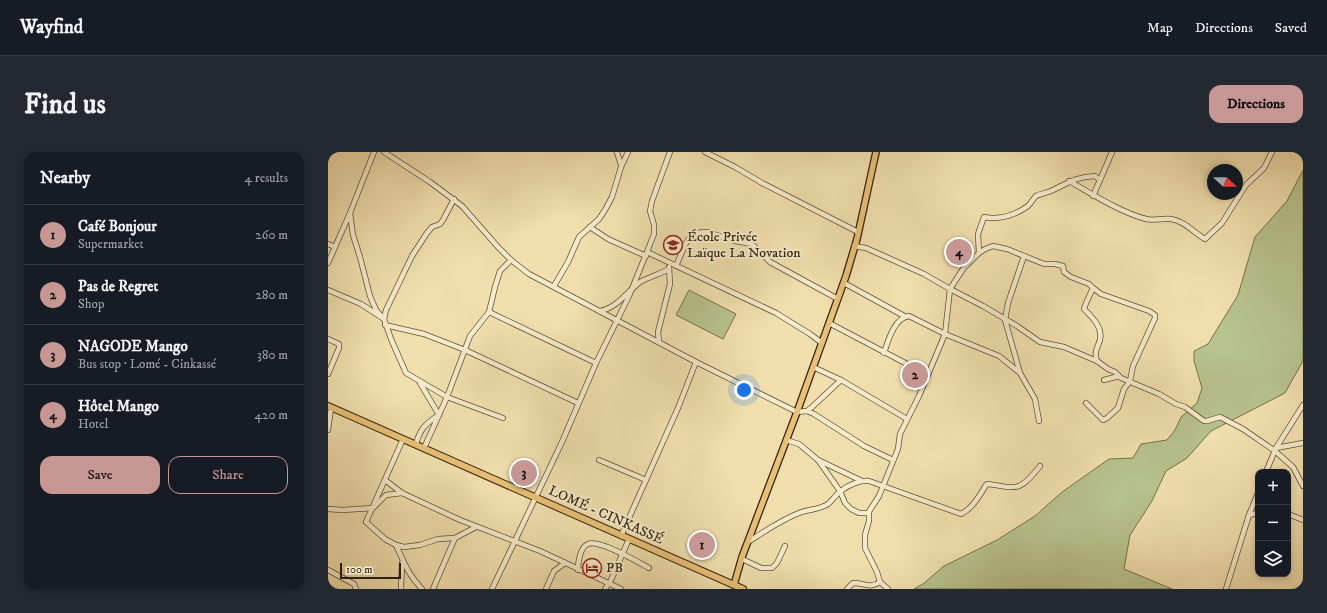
<!DOCTYPE html>
<meta charset="utf-8">
<style>
:root{--surface:#171b24;--page:#242831;--text:#f1f3f6;--muted:#9ea1a6;--line:#363941;--accent:#c59692}
body{margin:0;font-family:"IM FELL DW Pica",serif;background:var(--page);color:var(--text)}
.controls{position:absolute;right:12px;bottom:12px;display:grid;overflow:hidden;border-radius:8px;box-shadow:0 2px 6px #0003}
.controls button{width:36px;height:36px;display:grid;place-items:center;padding:0;border:0;border-bottom:1px solid var(--line);background:var(--surface);color:var(--text);font:20px sans-serif}
.compass{position:absolute;left:879px;top:12px;width:36px;height:36px;border-radius:50%;background:var(--surface);box-shadow:0 2px 6px #0003;rotate:112deg}
.scale{position:absolute;left:12px;bottom:10px;width:61px;box-sizing:border-box;padding-left:4px;border:2px solid #30210c;border-top:0;font-size:11px;line-height:14px;white-space:nowrap;color:#30210c;-webkit-text-stroke:3px #f5eaca;paint-order:stroke}
.you{position:absolute;left:416px;top:238px;width:14px;height:14px;margin:-10px;border:3px solid #fff;border-radius:50%;background:#1a73e8;box-shadow:0 0 0 6px #1a73e833}
.badge{display:grid;place-items:center;width:26px;height:26px;border-radius:50%;background:var(--accent);color:#111;font-size:13px;font-weight:700}
.pin{position:absolute;translate:-50% -50%;border:2px solid #fff;box-shadow:0 1px 4px #0006}
.list{margin:0;padding:0;list-style:none}
h2{display:flex;justify-content:space-between;align-items:center;height:52px;margin:0;padding:0 16px;font-size:17px}
h2 small{font-size:13px;font-weight:400;color:var(--muted)}
.list li{display:grid;grid-template-columns:26px 1fr auto;gap:12px;align-items:center;box-sizing:border-box;height:60px;padding:0 16px;border-top:1px solid var(--line)}
.list b{display:block;font-size:15px;white-space:nowrap}
.list p{margin:0;font-size:13px;white-space:nowrap;color:var(--muted)}
.list em{font-size:13px;font-style:normal;color:var(--muted)}
.actions{display:flex;gap:8px;padding:12px 16px}
.actions a{flex:1;padding:9px 0;border:1px solid var(--accent);border-radius:12px;text-align:center;font-size:14px;color:var(--accent)}
.actions .main{background:var(--accent);color:#111}
.icon{flex:none;width:22px;height:22px;fill:none;stroke:currentColor;stroke-width:2;stroke-linecap:round;stroke-linejoin:round}
.map{position:relative;flex:none;width:975px;height:437px;overflow:hidden;border-radius:12px}
header{display:flex;align-items:center;gap:24px;box-sizing:border-box;height:56px;padding:0 20px;background:var(--surface);border-bottom:1px solid var(--line)}
header strong{font-size:19px}
nav{display:flex;gap:22px;margin-inline-start:auto;font-size:14px}
.intro{display:flex;align-items:center;justify-content:space-between;box-sizing:border-box;height:96px;padding:0 24px}
h1{margin:0;font-size:28px}
.button{padding:10px 18px;border-radius:12px;background:var(--accent);color:#111;font-size:14px;font-weight:700}
main{display:flex;gap:24px;padding:0 24px}
aside{flex:1;background:var(--surface);border-radius:12px;box-shadow:0 2px 6px #0003}
.map>svg:first-child{display:block}
</style>
<header>
<strong>Wayfind</strong>
<nav><a>Map</a><a>Directions</a><a>Saved</a></nav>
</header>
<div class="intro"><h1>Find us</h1><a class="button">Directions</a></div>
<main>
<aside>
<h2>Nearby<small>4 results</small></h2>
<ul class="list">
<li><span class="badge">1</span><div><b>Café Bonjour</b><p>Supermarket</p></div><em>260 m</em></li>
<li><span class="badge">2</span><div><b>Pas de Regret</b><p>Shop</p></div><em>280 m</em></li>
<li><span class="badge">3</span><div><b>NAGODE Mango</b><p>Bus stop · Lomé - Cinkassé</p></div><em>380 m</em></li>
<li><span class="badge">4</span><div><b>Hôtel Mango</b><p>Hotel</p></div><em>420 m</em></li>
</ul>
<div class="actions"><a class="main">Save</a><a>Share</a></div>
</aside>
<div class="map">
<svg width="975" height="437" viewBox="0 0 975 437">
<rect width="100%" height="100%" fill="#f0dfad"/>
<filter id="stains"><feTurbulence type="fractalNoise" baseFrequency=".005" numOctaves="4"/><feColorMatrix values="0 0 0 0 .2 0 0 0 0 .09 0 0 0 0 .02 0 0 0 .5 -.17"/></filter>
<radialGradient id="worn" r=".72"><stop offset=".6" stop-color="#630" stop-opacity="0"/><stop offset="1" stop-color="#630" stop-opacity=".3"/></radialGradient>
<!-- green -->
<g fill="#b7c28c" stroke="#74724c">
<path d="M975,18V209L957,241L883,279L859,306L838,319L824,349L802,383L796,417L844,437H586L595,432L616,414L669,388L707,364L734,340L781,307L805,306L813,292L839,288L847,278L853,265L869,251L874,236L866,209V199L880,192L910,143L927,85L959,49Z"/>
<path d="M361,138L408,162L395,187L348,163Z"/>
</g>
<g fill="none" stroke-linecap="round" stroke-linejoin="round">
<!-- minor casing -->
<g stroke="#605034" stroke-width="6">
<g id="minor">
<path d="M56,0L102,30L134,54L170,95L183,108L201,122L368,210L469,260L479,259L484,255L513,228"/>
<path d="M289,0L293,13"/>
<path d="M377,0L407,15L434,31L530,80"/>
<path d="M741,29C766,43 790,59 818,67C827,69 835,66 843,67C857,69 866,81 877,87L894,71L918,33L936,16L944,0"/>
<path d="M765,44L772,28"/>
<path d="M22,61L25,83L32,105L42,144L48,158L56,167L63,187L78,221L119,245L175,266"/>
<path d="M262,75L280,87L318,104"/>
<path d="M0,92L7,95"/>
<path d="M526,94L538,96L596,122L622,137L655,154L689,174L712,190L736,195L757,204L769,209L780,217L787,220L793,226L831,242L848,252L857,255L876,269H879L892,265L915,277L947,299L965,315L975,334"/>
<path d="M319,100L448,161L482,182L494,191"/>
<path d="M651,101L650,82L656,65C672,68 686,64 700,54C703,51 705,47 708,44C712,42 718,41 723,39C740,31 747,25 767,24L772,28L784,0"/>
<path d="M0,111L22,61L46,0"/>
<path d="M348,114L357,93L362,85L367,81L379,80L407,89L424,92L442,110L510,147"/>
<path d="M516,131L578,165"/>
<path d="M226,134L240,110L251,85L271,67L277,58L284,45L293,15L300,0"/>
<path d="M0,138L33,152L56,167L58,158L84,104L99,81L104,75L112,72L115,68L126,47"/>
<path d="M272,159C289,156 299,140 312,130C321,125 332,122 341,117"/>
<path d="M161,160L268,211"/>
<path d="M501,171L600,223"/>
<path d="M57,173L96,182L137,198L250,251"/>
<path d="M0,187L11,192V196L0,222"/>
<path d="M331,190L330,180L342,132L341,115"/>
<path d="M556,201C560,189 566,166 581,164L617,182L671,204L692,221L707,247L711,269"/>
<path d="M485,215L513,228L579,267"/>
<path d="M692,221L677,168L680,151L696,104"/>
<path d="M776,228L791,224"/>
<path d="M758,251L775,268L779,266L790,256L796,237L802,229L805,214L827,166V163L821,159L773,142L765,136"/>
<path d="M479,259L486,262L536,294L565,308"/>
<path d="M0,278L3,256"/>
<path d="M75,287L38,370L57,387L68,393L76,395L92,393L110,387L127,386L148,375"/>
<path d="M458,288L471,292L490,308L512,339L517,351L523,357L531,361H540L551,344L570,297L572,282L591,244L617,182L622,137L635,117L651,101L657,97L665,94L679,97L716,112H727L735,114L736,120L743,125L761,132L765,136L758,151L756,157C764,165 775,175 772,188C769,197 766,199 769,209"/>
<path d="M88,292C92,277 97,272 111,263L92,231"/>
<path d="M96,296L119,245L142,184L161,160L167,135L172,119L183,108"/>
<path d="M948,296L975,291"/>
<path d="M271,308L318,328"/>
<path d="M490,308L534,329"/>
<path d="M938,320L948,296L975,253"/>
<path d="M57,328L74,341L132,368L212,399L293,437"/>
<path d="M0,357L15,358L45,356L58,343L74,341"/>
<path d="M541,360V369L537,383V396L549,420L552,430L560,437"/>
<path d="M960,362L975,368"/>
<path d="M921,363L930,361"/>
<path d="M293,384L350,256L368,210"/>
<path d="M420,390C437,379 453,368 471,361C480,357 491,358 500,352C505,348 508,342 513,339C520,333 532,328 541,329L633,362C644,357 652,343 658,333L660,332C691,337 692,339 712,314"/>
<path d="M68,393C77,412 79,421 94,437"/>
<path d="M414,407L433,416H444L449,411L457,394"/>
<path d="M0,418L26,432L28,437"/>
<path d="M250,418C250,410 252,395 260,392C271,387 310,410 321,416"/>
<path d="M73,437L74,411"/>
<path d="M105,437L127,386"/>
<path d="M164,437L234,290L268,211L301,144L319,100L326,82V73L322,59L324,49L342,0"/>
<path d="M218,437L226,419L237,411"/>
<path d="M277,437L283,428L301,387"/>
<path d="M519,437L525,431C537,431 542,437 552,430"/>
<path d="M898,437L921,363L930,341"/>
</g>
</g>
<!-- major casing -->
<g stroke="#30210c" stroke-width="8">
<path id="major" d="M406,433L414,405L469,260L518,124L529,87L548,0"/>
</g>
<!-- highway casing -->
<g stroke="#30210c" stroke-width="8">
<path id="highway" d="M0,254L415,437"/>
</g>
<!-- minor -->
<use href="#minor" stroke="#f5eaca" stroke-width="4.5"/>
<!-- major -->
<use href="#major" stroke="#e8c076" stroke-width="5.5"/>
<!-- highway -->
<use href="#highway" stroke="#e8c076" stroke-width="6"/>
</g>
<!-- icons -->
<defs>
<g id="school-ring" transform="scale(1)"><circle r="9.5" fill="#f5eaca" stroke="#8f2418" stroke-width="1.5"/><path d="M0-5L7-2L0 1L-7-2ZM-4 1L0 2.5L4 1V4Q0 6-4 4Z" fill="#8f2418"/></g>
<g id="hotel-ring" transform="scale(1)"><circle r="9.5" fill="#f5eaca" stroke="#8f2418" stroke-width="1.5"/><path d="M-6-4.5h1.5V1H6V5H4.5V3h-9V5H-6ZM-4 0a1.8 1.8 0 1 1 3.6 0ZM.5 0V-2.5h3Q6-2.5 6 0Z" fill="#8f2418"/></g>
</defs>
<g fill-rule="evenodd">
<use href="#school-ring" x="345" y="93"/>
<use href="#hotel-ring" x="264" y="416"/>
</g>
<g text-anchor="middle" dominant-baseline="central" stroke-width="4" stroke-linejoin="round" paint-order="stroke">
<!-- poi labels -->
<g font-size="14" fill="#30210c" stroke="#f5eaca" text-anchor="start">
<text x="359" y="85">École Privée<tspan x="359" dy="16">Laïque La Novation</tspan></text>
<text x="278" y="416">PB</text>
</g>
<!-- street labels -->
<g font-size="14" fill="#30210c" stroke="#f5eaca">
<text transform="translate(278 363) rotate(24)">LOMÉ - CINKASSÉ</text>
</g>
</g>
<rect width="100%" height="100%" filter="url(#stains)"/>
<rect width="100%" height="100%" fill="url(#worn)"/>
</svg>
<div class="controls">
<button>+</button>
<button>−</button>
<button><svg class="icon" aria-label="layers" viewBox="0 0 24 24"><path d="M12 4l9 5-9 5-9-5zM3 14l9 5 9-5"/></svg></button>
</div>
<svg class="compass" viewBox="-18 -18 36 36"><path d="M0-13l5 13h-10z" fill="#e53935"/><path d="M0 13l5-13h-10z" fill="#9ea1a6"/></svg>
<div class="scale">100 m</div>
<div class="you"></div>
<div class="pin badge" style="left:374px;top:393px">1</div>
<div class="pin badge" style="left:587px;top:223px">2</div>
<div class="pin badge" style="left:196px;top:321px">3</div>
<div class="pin badge" style="left:631px;top:100px">4</div>
</div>
</main>
